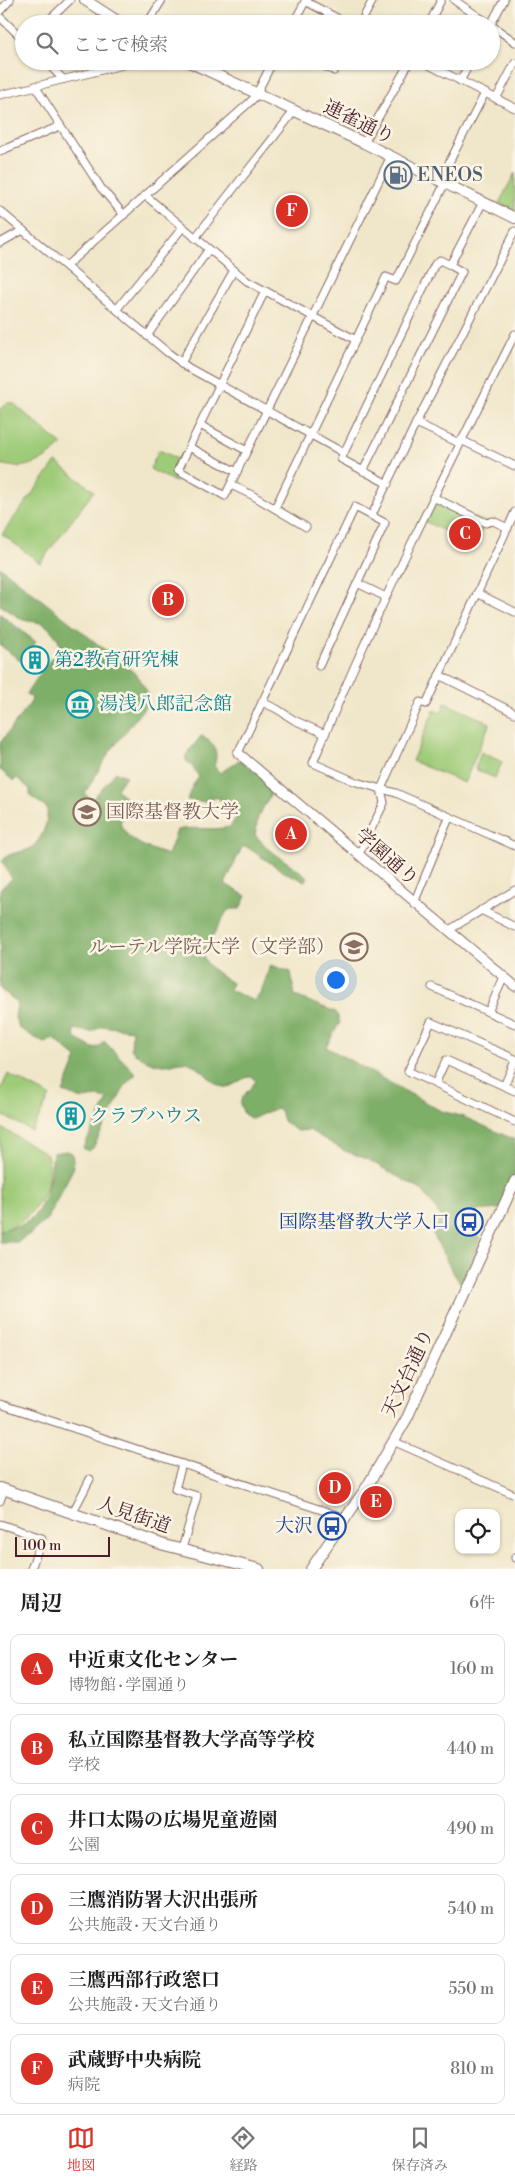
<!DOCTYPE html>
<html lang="ja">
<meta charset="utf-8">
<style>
:root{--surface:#fff;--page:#f2f2f2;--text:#202124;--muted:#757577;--line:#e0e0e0;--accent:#d93025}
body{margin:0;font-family:"Libre Bodoni","Noto Serif JP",serif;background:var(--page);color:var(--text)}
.controls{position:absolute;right:15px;bottom:15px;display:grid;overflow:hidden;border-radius:10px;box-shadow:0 1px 4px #0004}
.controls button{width:45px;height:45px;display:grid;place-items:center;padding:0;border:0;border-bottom:1px solid var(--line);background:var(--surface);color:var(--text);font:25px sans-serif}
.scale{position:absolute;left:15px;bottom:12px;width:95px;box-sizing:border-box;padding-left:5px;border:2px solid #4a1f2b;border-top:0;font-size:14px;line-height:18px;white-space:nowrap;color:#4a1f2b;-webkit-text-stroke:4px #fcf5e5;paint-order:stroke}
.you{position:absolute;left:335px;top:979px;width:18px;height:18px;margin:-12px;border:4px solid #fff;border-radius:50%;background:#1a73e8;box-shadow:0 0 0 8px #1a73e833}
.badge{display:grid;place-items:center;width:32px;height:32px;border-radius:50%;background:var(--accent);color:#fff;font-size:16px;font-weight:700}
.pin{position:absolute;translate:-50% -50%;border:2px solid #fff;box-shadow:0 1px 5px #0006}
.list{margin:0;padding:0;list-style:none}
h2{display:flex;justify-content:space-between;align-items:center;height:65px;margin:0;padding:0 20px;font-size:21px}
h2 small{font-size:16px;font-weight:400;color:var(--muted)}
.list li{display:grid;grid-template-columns:32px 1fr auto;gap:15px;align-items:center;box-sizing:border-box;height:70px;margin:0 10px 10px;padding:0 10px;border:1px solid var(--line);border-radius:10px}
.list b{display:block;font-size:19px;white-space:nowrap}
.list p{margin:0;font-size:16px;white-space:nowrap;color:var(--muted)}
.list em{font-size:16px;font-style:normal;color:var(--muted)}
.icon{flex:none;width:28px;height:28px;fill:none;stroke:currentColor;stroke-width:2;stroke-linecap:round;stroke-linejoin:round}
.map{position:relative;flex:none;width:515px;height:1569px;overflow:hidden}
.search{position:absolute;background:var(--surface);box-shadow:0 1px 4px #0004;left:15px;right:15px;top:15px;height:55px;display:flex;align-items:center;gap:12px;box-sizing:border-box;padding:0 18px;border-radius:28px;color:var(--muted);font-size:19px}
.sheet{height:545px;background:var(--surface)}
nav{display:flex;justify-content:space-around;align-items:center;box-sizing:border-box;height:70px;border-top:1px solid var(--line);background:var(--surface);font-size:14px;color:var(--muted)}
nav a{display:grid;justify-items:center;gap:2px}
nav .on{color:var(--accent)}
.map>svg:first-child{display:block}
</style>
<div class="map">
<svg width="515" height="1569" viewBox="0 0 515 1569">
<rect width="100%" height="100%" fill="#fcf5e5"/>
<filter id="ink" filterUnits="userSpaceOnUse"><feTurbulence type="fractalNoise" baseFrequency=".02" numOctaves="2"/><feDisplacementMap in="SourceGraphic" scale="10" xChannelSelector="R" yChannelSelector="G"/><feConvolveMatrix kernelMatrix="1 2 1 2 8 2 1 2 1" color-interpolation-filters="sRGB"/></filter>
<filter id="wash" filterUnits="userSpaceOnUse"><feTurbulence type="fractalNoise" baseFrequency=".0096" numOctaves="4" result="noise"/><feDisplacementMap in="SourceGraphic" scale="20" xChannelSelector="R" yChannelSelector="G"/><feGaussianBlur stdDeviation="1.12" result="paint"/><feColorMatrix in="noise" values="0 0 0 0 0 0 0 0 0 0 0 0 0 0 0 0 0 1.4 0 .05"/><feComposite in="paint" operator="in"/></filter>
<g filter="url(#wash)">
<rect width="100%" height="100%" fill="#f0e7ca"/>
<!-- green -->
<g fill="#9ecb78" stroke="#747552">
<path d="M515,173V212L499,203Z"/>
<path d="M7,403H13L62,445C44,462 26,471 0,464V409Z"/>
<path d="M159,450L178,459L171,472L178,476L175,482L150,469Z"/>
<path d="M56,462L94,491L40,563L2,534Z"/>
<path d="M435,500L485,522L475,546L424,521Z"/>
<path d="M445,703L490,723L464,783L412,761L434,710L441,713Z"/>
<path d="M481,752L502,762L495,778L475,769Z"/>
<path d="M8,1074L50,1096L32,1131L0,1114V1091Z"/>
<path d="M0,1127L47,1154C56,1187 34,1222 0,1231Z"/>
</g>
<!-- forest -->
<g fill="#7eaf68" stroke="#64674a">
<path d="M0,567L137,675L148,693L146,705L109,753L85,793L91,801L116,772L126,776L117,789L128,801L120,823C127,842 150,849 168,855L177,830C197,826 211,831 230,827L237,816L233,808L216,797L208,802L187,800L193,785L199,777L192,766L186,761V755L201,736C215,742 219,753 214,766L220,773L239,760L276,785L258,817L255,835L270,850L308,877L305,881L284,872L247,847H242L225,884L246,896L240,909H231L227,911L203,953C205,967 221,976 232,983L230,990L254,1001L260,994L271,965L291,972L295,996L336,1012L340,1022L326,1047L441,1111L464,1117L515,1140V1174L500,1209L474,1211L465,1215L461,1225L472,1235L481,1238L463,1287C450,1270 442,1251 432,1232L441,1217L423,1191L367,1159L345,1151L309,1130L297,1131L283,1121L280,1110L276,1108L252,1119L244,1114L240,1104L242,1098L256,1081L252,1077C241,1076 233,1089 224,1087C210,1084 201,1064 185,1062C179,1061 171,1065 165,1065C154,1065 138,1058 131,1049L132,1030L102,1026L91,1032L75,1029L74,1031L75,1038L92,1048L99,1047L104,1041L136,1074L126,1084L93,1148L88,1151L83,1148L108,1099L98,1097L82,1099L63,1092L77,1058L54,1039L44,1043L19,1028L15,1018L17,1002L0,989V889L12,879L2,861C11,851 16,854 27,850C41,844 49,822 47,808L30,796V789L17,778L14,781L0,770V743L31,702L32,698L26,694L60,646L58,639L48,627L42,623L23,620L0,605Z"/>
<path d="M0,614L36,642L22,662L0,645Z"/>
<path d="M66,1151L72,1153L74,1167L47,1219L30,1234L17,1242H0V1230C9,1229 23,1225 30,1220C47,1206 51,1173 53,1153Z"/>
</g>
</g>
<g filter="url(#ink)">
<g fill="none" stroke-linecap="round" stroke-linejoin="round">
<!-- minor casing -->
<g stroke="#846563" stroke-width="9">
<g id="minor">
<path d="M454,0L489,24"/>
<path d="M305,1L337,18"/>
<path d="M0,11L10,0"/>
<path d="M0,17L24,40"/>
<path d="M45,24L70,0"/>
<path d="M147,24L162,0"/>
<path d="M293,24L306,0"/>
<path d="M360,24L373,0"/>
<path d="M429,24L441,0"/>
<path d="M491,24L504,0"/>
<path d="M491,25L515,42"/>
<path d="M45,61L63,79"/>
<path d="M315,61L334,71L339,61"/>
<path d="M421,61L515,108"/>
<path d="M460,81L471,61"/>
<path d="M35,86L101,188L124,215"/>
<path d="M0,95L139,61"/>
<path d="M496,99L515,63"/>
<path d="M364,143L410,61"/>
<path d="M0,151L60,126"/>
<path d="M440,180L485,93"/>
<path d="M146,196L247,281L356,340"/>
<path d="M0,211L167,352L189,368L344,453"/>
<path d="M195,238L295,110"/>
<path d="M0,243L23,230"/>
<path d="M66,266L250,102L255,97L273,61"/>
<path d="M265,291L178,470L225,496L391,156"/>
<path d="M117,309L183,227"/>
<path d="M515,334C444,475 373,617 313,763L356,782L396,793L515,846"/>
<path d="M147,336L209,249"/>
<path d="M181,363L234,270"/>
<path d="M416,423L459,443"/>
<path d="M200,425L247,451"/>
<path d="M461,440L515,466"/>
<path d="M189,447L237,472"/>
<path d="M363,471L462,272L450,265"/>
<path d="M388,484L341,459L435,264L440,260L450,265L483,202"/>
<path d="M231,485L252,495L306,527"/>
<path d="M433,497L486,523L493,521L508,528"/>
<path d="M275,508L386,277L396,281L445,183"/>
<path d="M372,515L416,423L515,231"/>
<path d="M357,583L386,597"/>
<path d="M477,593L515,612"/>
<path d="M439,675L515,713"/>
<path d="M262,702L277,709L294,720L325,734"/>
<path d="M238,753L355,507L385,523L319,666"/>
<path d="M359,854L384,803L381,789L420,702L426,704L515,512"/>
<path d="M414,903L449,818"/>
<path d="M481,910L515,927"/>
<path d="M449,930L515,890"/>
<path d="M432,987L515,1024"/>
<path d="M488,1012L504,977"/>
<path d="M515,1059L431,1022L408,1071L515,1122"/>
<path d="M435,1084L446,1060L515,1091"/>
<path d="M504,1086L515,1061"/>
<path d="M0,1404L346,1518"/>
<path d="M395,1442L515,1495"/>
<path d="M0,1501L4,1490"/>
<path d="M73,1512L90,1479"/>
<path d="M0,1524L42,1538L31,1569"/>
<path d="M182,1549L197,1496L175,1489L182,1464"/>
<path d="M515,1557V1558"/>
</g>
</g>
<!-- tertiary casing -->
<g stroke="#846563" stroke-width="11">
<path id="tertiary" d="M238,753L515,986"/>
</g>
<!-- secondary casing -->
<g stroke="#846563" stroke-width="12">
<g id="secondary">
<path d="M85,0L122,24"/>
<path d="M187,61L364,143L515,218"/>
<path d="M0,1488L164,1545L259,1569"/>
<path d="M311,1569L368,1485L407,1418L515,1181"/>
</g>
</g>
<!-- minor -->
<use href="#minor" stroke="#fff" stroke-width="7"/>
<!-- tertiary -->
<use href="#tertiary" stroke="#fff" stroke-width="9"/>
<!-- secondary -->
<use href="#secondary" stroke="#fff" stroke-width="10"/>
</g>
</g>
<!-- icons -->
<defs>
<g id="fuel-ring" transform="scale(1.4375)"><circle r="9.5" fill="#fcf5e5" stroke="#5c6f8a" stroke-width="1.5"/><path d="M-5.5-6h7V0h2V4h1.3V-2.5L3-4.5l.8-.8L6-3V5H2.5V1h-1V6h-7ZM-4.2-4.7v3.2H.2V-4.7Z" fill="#5c6f8a"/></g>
<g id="building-ring" transform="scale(1.4375)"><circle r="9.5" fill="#fcf5e5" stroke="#0f9aa8" stroke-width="1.5"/><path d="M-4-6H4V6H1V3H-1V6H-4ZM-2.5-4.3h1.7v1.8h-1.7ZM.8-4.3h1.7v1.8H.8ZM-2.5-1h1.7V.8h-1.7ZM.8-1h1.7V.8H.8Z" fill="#0f9aa8"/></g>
<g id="museum-ring" transform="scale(1.4375)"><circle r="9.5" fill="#fcf5e5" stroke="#0f9aa8" stroke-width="1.5"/><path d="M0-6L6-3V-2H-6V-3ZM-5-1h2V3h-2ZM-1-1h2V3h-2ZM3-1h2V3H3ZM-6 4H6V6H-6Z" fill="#0f9aa8"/></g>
<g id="university-ring" transform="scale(1.4375)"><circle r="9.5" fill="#fcf5e5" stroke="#8d6e63" stroke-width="1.5"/><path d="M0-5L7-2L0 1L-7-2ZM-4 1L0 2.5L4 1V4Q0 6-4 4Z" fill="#8d6e63"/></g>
<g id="bus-ring" transform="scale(1.4375)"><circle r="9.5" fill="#fcf5e5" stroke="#1a4fb4" stroke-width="1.5"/><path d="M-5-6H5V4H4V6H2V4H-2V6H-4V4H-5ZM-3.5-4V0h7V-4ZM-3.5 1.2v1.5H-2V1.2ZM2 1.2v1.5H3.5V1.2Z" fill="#1a4fb4"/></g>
</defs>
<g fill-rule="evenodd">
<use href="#fuel-ring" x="398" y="175"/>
<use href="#building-ring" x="35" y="660"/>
<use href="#museum-ring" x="80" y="704"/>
<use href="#university-ring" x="87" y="812"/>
<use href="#university-ring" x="354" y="947"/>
<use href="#building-ring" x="71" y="1116"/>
<use href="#bus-ring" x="469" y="1222"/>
<use href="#bus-ring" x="332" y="1526"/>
</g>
<g text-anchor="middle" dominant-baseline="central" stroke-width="5" stroke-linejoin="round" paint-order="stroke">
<!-- street labels -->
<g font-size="19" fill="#4a1f2b" stroke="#fcf5e5">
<text transform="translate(359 122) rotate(26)">連雀通り</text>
<text transform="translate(387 857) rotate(41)">学園通り</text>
<text transform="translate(408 1373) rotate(-65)">天文台通り</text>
<text transform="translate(134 1515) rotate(19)">人見街道</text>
</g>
<!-- service labels -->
<g font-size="19" fill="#4e5e75" stroke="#fcf5e5" text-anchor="start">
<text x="417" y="175">ENEOS</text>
</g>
<!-- culture labels -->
<g font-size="19" fill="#0d838f" stroke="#fcf5e5" text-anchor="start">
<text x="54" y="660">第2教育研究棟</text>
<text x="99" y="704">湯浅八郎記念館</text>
<text x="90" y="1116">クラブハウス</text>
</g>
<!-- education labels -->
<g font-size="19" fill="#785e54" stroke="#fcf5e5" text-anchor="start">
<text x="106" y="812">国際基督教大学</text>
<text x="335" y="947" text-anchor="end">ルーテル学院大学（文学部）</text>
</g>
<!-- transit labels -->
<g font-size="19" fill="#164399" stroke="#fcf5e5" text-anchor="end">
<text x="450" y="1222">国際基督教大学入口</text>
<text x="313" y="1526">大沢</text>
</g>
</g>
</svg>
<div class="controls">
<button><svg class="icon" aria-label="locate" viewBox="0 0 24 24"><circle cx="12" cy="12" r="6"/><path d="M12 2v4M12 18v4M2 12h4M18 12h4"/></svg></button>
</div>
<div class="scale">100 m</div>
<div class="you"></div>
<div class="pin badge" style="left:291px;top:834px">A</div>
<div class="pin badge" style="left:168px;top:600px">B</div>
<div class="pin badge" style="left:465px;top:534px">C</div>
<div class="pin badge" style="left:335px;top:1488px">D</div>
<div class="pin badge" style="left:376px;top:1502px">E</div>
<div class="pin badge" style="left:292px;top:211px">F</div>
<div class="search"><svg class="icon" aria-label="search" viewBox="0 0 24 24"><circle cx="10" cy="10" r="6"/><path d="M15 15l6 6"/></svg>ここで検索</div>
</div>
<section class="sheet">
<h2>周辺<small>6件</small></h2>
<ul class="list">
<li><span class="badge">A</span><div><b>中近東文化センター</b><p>博物館 · 学園通り</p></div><em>160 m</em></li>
<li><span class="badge">B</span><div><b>私立国際基督教大学高等学校</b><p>学校</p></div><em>440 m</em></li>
<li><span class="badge">C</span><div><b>井口太陽の広場児童遊園</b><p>公園</p></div><em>490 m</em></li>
<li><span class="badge">D</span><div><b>三鷹消防署大沢出張所</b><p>公共施設 · 天文台通り</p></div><em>540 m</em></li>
<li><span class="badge">E</span><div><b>三鷹西部行政窓口</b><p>公共施設 · 天文台通り</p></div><em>550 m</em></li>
<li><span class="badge">F</span><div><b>武蔵野中央病院</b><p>病院</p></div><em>810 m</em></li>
</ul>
</section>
<nav>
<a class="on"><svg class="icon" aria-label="map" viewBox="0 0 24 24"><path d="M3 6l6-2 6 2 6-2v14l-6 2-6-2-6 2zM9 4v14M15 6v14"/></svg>地図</a>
<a><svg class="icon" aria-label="directions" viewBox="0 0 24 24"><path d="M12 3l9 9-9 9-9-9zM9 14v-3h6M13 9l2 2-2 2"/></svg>経路</a>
<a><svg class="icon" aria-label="saved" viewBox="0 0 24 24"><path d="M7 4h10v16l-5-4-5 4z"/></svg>保存済み</a>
</nav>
